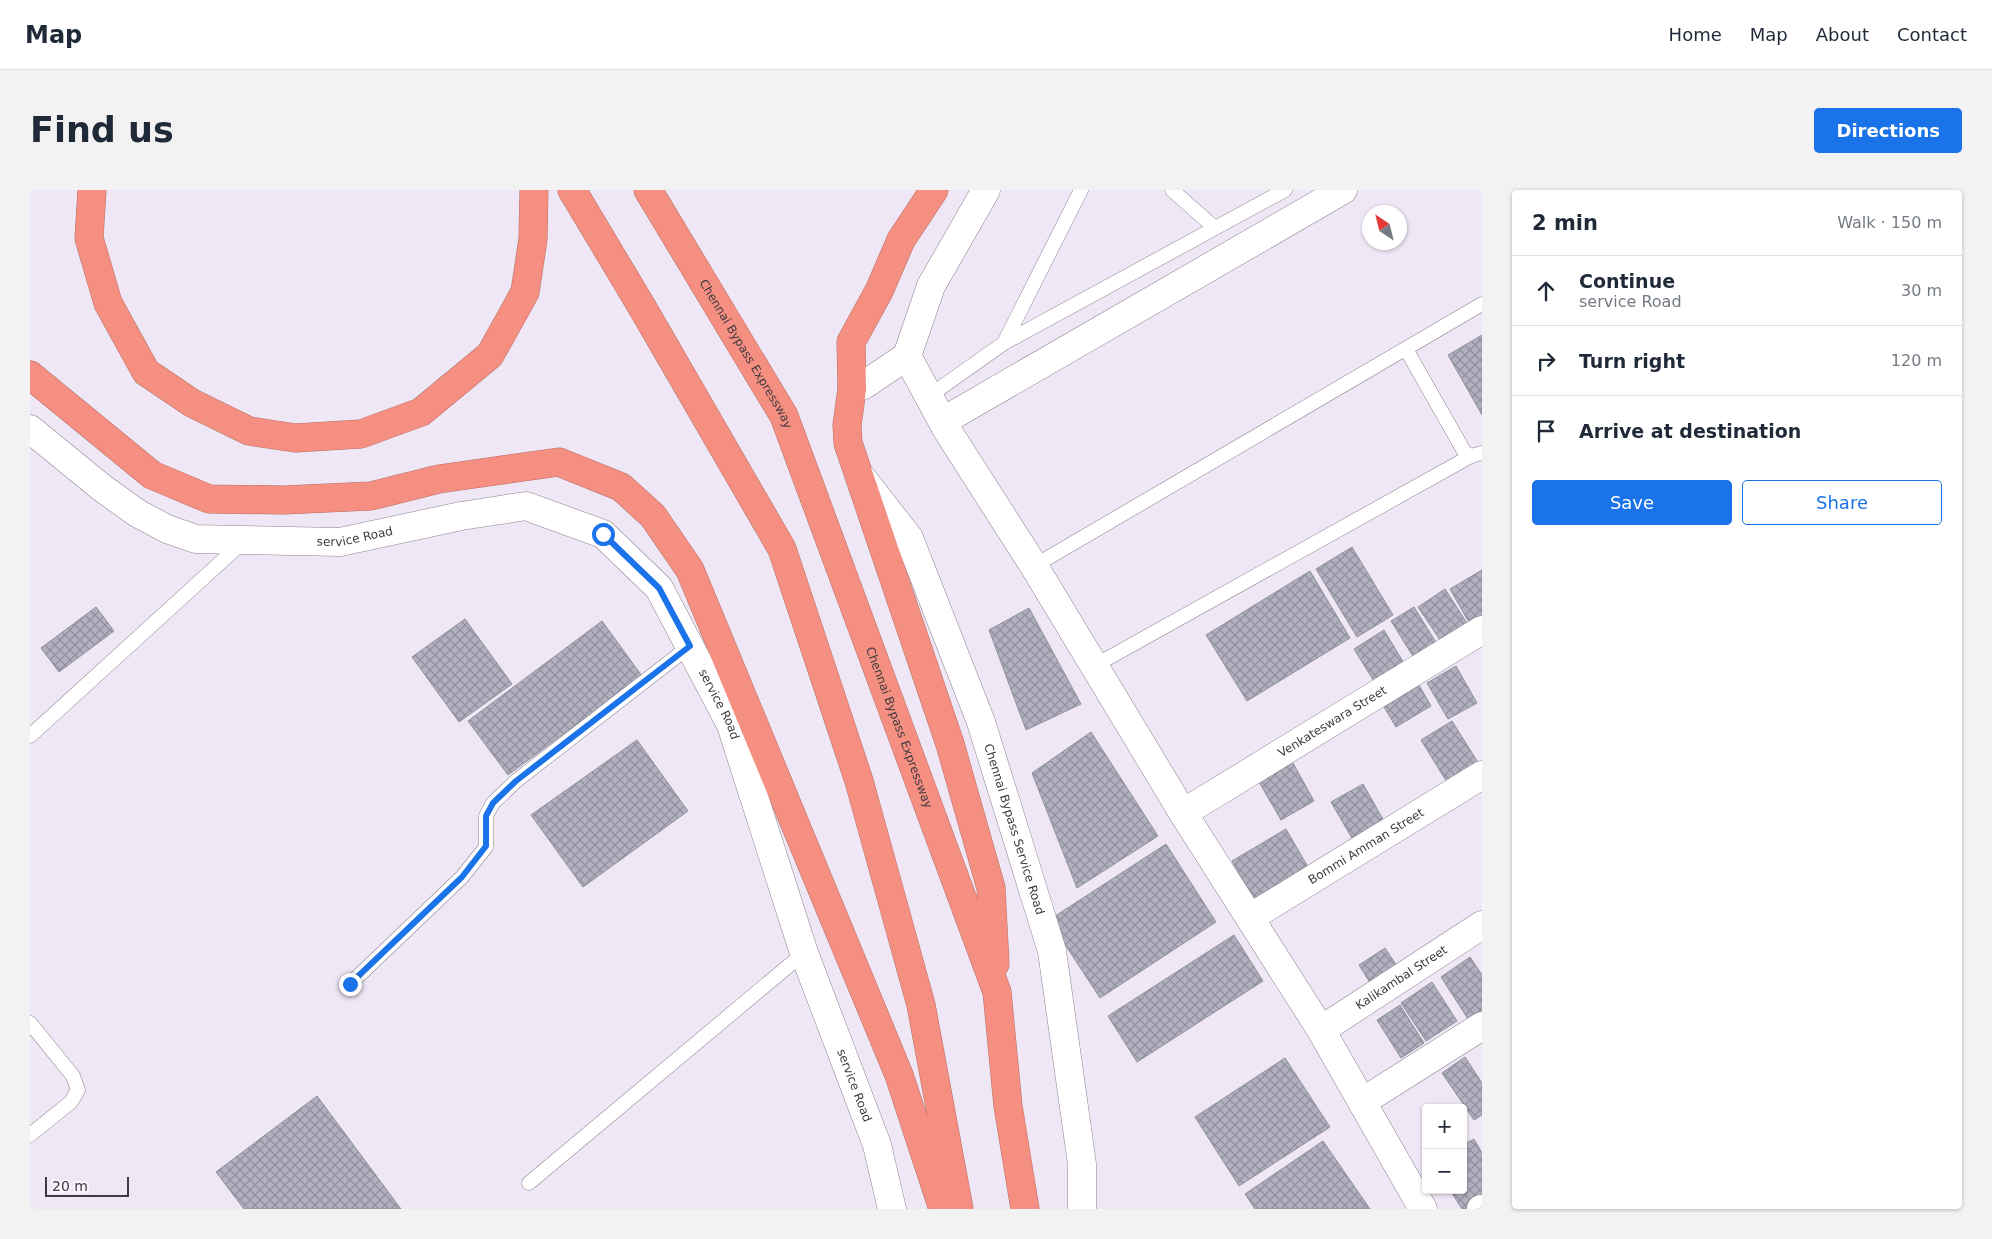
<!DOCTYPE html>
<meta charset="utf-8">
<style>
:root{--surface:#fff;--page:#f2f2f3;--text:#1f2937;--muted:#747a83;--line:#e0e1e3;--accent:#1a73e8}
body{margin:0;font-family:"DejaVu Sans",sans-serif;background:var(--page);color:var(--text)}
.controls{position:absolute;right:15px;bottom:15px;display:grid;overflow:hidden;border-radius:5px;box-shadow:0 1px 4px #0004}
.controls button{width:45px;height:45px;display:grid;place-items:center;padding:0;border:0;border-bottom:1px solid var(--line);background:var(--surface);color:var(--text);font:25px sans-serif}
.compass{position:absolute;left:1332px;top:15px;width:45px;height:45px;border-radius:50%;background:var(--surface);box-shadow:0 1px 4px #0004;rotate:325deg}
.scale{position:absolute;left:15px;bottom:12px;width:84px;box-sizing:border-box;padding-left:5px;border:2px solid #3e3a40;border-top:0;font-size:14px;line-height:18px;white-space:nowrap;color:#3e3a40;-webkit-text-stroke:4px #faf5fe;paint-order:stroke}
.stop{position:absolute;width:15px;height:15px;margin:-11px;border:4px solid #1a73e8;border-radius:50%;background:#fff}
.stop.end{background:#1a73e8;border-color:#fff;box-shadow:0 1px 5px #0008}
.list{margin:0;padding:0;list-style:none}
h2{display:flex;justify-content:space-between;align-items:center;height:65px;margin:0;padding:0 20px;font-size:21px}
h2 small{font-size:16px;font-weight:400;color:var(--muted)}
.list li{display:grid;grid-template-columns:32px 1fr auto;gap:15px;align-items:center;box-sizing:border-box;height:70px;padding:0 20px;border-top:1px solid var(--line)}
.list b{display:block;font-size:19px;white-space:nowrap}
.list p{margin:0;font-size:16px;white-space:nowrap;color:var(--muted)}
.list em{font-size:16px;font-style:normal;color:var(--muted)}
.actions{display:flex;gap:10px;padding:15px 20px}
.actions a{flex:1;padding:11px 0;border:1px solid var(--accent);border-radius:5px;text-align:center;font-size:18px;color:var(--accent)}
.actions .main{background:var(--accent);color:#fff}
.icon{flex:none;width:28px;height:28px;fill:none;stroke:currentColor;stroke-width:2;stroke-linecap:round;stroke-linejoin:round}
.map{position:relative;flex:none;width:1452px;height:1019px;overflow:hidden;border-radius:5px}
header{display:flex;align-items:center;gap:30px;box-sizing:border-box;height:70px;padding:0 25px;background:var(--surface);border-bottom:1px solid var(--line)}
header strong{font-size:24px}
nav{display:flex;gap:28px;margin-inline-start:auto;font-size:18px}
.intro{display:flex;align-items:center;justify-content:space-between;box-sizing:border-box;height:120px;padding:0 30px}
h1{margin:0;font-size:35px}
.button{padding:12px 22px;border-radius:5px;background:var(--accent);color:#fff;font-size:18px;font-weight:700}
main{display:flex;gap:30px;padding:0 30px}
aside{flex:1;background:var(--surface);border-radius:5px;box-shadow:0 1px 4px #0004}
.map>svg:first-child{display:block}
</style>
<header>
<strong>Map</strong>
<nav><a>Home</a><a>Map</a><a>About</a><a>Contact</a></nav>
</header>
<div class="intro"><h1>Find us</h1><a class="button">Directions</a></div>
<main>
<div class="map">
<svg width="1452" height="1019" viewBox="0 0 1452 1019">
<defs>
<pattern id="building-cross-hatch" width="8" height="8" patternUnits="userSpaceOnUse" patternTransform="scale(1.25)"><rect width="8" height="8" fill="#b1b0bf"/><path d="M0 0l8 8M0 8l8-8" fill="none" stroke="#91909d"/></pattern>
</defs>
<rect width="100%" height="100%" fill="#efe7f5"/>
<!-- building -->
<g fill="url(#building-cross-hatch)" stroke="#92919f">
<path d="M1452,145V225L1418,165Z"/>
<path d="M1322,357L1363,425L1327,447L1286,379Z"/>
<path d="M1452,380V429L1441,436L1420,399Z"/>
<path d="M1280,381L1320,448L1217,511L1176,445Z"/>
<path d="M1415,399L1437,433L1410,450L1388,417Z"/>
<path d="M66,417L84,441L29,482L11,458Z"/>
<path d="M1384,417L1407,454L1384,468L1361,431Z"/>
<path d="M999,418L1051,514L996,540L959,440Z"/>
<path d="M435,429L482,494L429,532L382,467Z"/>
<path d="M572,431L612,486L478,585L438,531Z"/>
<path d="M1354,440L1375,475L1345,493L1324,459Z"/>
<path d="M1426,476L1447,513L1418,529L1397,493Z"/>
<path d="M1389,495L1401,516L1366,537L1354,517Z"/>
<path d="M1422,531L1449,574L1418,594L1391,550Z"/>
<path d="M1061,542L1128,646L1047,698L1002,583Z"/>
<path d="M607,550L658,621L553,697L501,625Z"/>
<path d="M1263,573L1284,611L1251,630L1229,592Z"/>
<path d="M1333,594L1354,631L1323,650L1301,612Z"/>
<path d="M1256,639L1278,677L1224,709L1202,671Z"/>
<path d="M1136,654L1186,732L1070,808L1019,730Z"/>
<path d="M1204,745L1233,791L1107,872L1078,826Z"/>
<path d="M1355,758L1371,782L1344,799L1329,775Z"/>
<path d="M1440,767L1452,785V820L1438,829L1411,787Z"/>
<path d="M1402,792L1427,831L1396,851L1371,813Z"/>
<path d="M1370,815L1394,853L1371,868L1347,830Z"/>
<path d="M1435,867L1452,893V925L1444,930L1412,883Z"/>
<path d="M1255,868L1300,937L1209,996L1165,927Z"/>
<path d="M287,906L371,1019H214L186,982Z"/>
<path d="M1444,949L1452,963V1012L1441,1019H1432L1420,1000H1433V955Z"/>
<path d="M1293,951L1340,1019H1225L1215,1004Z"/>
</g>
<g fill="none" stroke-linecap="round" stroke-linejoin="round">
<!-- lane casing -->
<g stroke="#8b8491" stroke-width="15">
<g id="lane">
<path d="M1142,0L1185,38"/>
<path d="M974,153L1051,0"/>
<path d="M1376,159L1435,263L1441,266L1452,263"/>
<path d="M899,206L974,153L1255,0"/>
<path d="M1004,376L1452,114"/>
<path d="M1064,476L1441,266"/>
<path d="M0,546L214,351"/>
<path d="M320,794L432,687L456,657V626L463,613L486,591L660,456"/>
<path d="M0,833L43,886L48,900L41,912L0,945"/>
<path d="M499,993L774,763"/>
</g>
</g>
<!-- street casing -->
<g stroke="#8b8491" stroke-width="29">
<g id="street">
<path d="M913,231L1313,0"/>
<path id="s1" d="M1153,623L1452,440"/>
<path id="s2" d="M1221,727L1452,585"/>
<path id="s3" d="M1291,840L1452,735"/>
<path d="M1332,912L1452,836"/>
<path d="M1451,1019H1452"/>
</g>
</g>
<!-- secondary casing -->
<g stroke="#8b8491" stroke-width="29">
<g id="secondary">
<path d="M877,166L917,240L1004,376L1153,623L1291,840L1393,1019"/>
<path d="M822,199L834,195L877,166L901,96L956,0"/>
<path id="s4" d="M0,239L71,297L107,323L137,339L166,349L310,352L431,326L496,316L573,344L629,398L701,535L774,763L847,955L862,1019"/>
<path id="s5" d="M832,288L879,348L951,532L1022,761L1052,974V1019"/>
</g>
</g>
<!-- highway casing -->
<g stroke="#b5716a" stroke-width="29">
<g id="highway">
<path d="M62,0L59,48L78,113L116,182L162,213L219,241L265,248L331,244L391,222L460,165L495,102L503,49L504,0"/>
<path d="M542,0L612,117L752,359L829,591L891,815L929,1019"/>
<path id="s6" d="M618,0L754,226L967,802L978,916L995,1019"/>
<path d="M904,0L871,50L849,101L821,152L822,199L817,235L818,253L920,554L961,698L965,774"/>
<path d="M0,185L122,285L179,309L254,310L341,306L409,289L529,272L591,297L623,326L660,380L869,885L913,1019"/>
</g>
</g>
<!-- lane -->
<use href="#lane" stroke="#fff" stroke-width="14"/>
<!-- street -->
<use href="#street" stroke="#fff" stroke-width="28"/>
<!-- secondary -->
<use href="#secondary" stroke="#fff" stroke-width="28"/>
<!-- highway -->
<use href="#highway" stroke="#f58f81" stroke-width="28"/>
</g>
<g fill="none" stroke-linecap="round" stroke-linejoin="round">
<!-- route -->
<path stroke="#1a73e8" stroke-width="6" d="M320,794L432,687L456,656V626L463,613L486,591L660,456L629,398L573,344"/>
</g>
<g text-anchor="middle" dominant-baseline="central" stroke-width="5" stroke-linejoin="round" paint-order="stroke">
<!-- street labels -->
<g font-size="12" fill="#3e3a40" stroke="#faf5fe">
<text stroke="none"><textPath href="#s6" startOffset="191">Chennai Bypass Expressway</textPath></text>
<text stroke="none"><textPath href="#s4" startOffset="360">service Road</textPath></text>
<text stroke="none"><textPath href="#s4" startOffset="825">service Road</textPath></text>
<text stroke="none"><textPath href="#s1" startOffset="175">Venkateswara Street</textPath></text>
<text stroke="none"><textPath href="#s6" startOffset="596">Chennai Bypass Expressway</textPath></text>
<text stroke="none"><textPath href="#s5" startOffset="386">Chennai Bypass Service Road</textPath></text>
<text stroke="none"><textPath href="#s2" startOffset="135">Bommi Amman Street</textPath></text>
<text stroke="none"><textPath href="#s3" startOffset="96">Kalikambal Street</textPath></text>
<text stroke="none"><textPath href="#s4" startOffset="1230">service Road</textPath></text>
</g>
</g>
</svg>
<div class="controls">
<button>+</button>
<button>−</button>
</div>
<svg class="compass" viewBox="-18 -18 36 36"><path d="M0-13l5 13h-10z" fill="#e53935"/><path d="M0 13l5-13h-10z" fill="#747a83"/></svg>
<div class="scale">20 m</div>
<div class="stop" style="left:573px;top:344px"></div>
<div class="stop end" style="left:320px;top:794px"></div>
</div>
<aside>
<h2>2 min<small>Walk · 150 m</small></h2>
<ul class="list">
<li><svg class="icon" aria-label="ahead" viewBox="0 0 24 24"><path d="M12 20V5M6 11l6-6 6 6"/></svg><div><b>Continue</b><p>service Road</p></div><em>30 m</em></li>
<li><svg class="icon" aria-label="right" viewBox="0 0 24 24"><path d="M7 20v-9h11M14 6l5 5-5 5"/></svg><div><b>Turn right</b></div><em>120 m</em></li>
<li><svg class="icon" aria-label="arrive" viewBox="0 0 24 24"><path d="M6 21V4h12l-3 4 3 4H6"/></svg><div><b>Arrive at destination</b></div></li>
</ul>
<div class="actions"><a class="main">Save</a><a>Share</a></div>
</aside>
</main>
